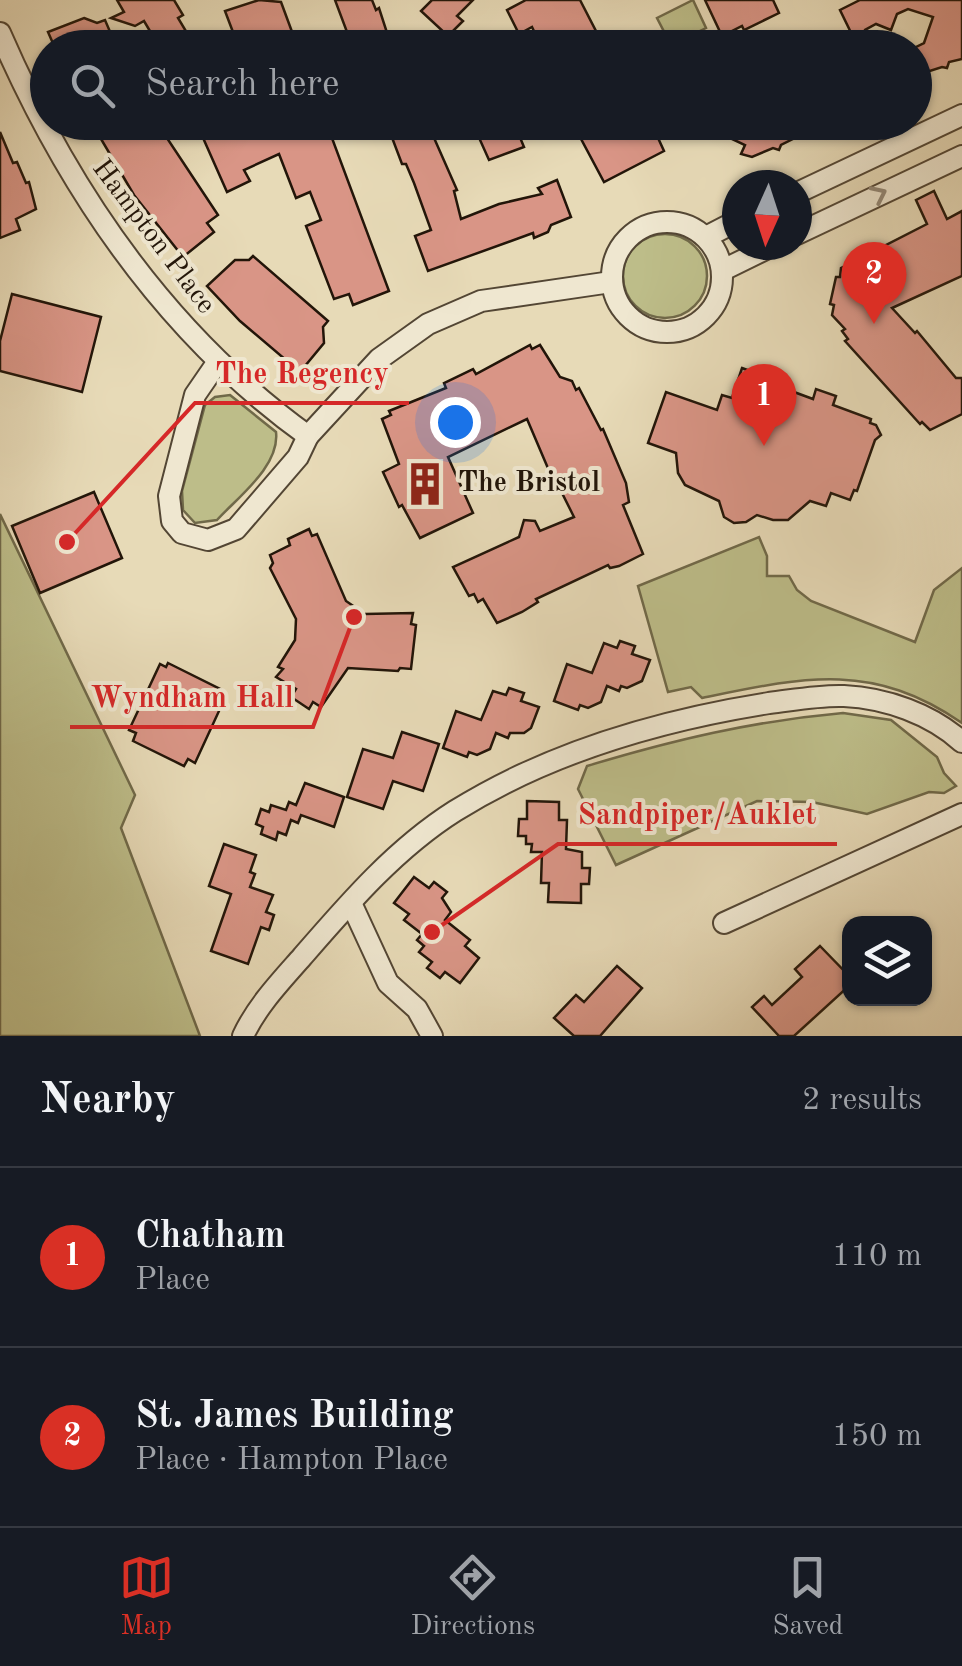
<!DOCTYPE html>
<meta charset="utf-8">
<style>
:root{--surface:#171b24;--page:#242831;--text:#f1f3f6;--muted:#9ea1a6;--line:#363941;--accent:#d93025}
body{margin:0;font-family:"Old Standard TT",serif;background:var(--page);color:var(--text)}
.controls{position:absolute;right:30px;bottom:30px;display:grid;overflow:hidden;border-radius:20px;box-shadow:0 2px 8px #0004}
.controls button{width:90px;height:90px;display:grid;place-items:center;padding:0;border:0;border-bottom:2px solid var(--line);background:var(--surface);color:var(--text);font:50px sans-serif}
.compass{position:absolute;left:722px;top:170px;width:90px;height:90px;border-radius:50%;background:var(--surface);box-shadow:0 2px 8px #0004;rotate:183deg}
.you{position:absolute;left:455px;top:422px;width:35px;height:35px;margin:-25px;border:8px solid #fff;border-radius:50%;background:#1a73e8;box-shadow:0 0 0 15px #1a73e833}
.badge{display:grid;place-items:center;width:65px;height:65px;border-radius:50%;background:var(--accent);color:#fff;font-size:32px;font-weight:700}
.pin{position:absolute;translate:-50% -82px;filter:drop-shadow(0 2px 5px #0008)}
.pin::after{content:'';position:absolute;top:52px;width:35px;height:30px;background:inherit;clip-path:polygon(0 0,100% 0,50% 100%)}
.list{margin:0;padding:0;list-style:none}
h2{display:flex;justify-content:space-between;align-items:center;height:130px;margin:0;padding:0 40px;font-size:42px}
h2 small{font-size:32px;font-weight:400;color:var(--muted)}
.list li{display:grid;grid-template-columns:65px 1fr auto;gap:30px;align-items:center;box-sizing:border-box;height:180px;padding:0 40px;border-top:2px solid var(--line)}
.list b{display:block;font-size:38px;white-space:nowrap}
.list p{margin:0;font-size:32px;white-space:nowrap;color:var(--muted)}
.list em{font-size:32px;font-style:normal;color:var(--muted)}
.icon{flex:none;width:55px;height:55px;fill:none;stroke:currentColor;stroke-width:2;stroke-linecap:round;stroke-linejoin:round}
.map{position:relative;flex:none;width:962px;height:1036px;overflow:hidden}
.search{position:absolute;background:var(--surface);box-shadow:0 2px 8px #0004;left:30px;right:30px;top:30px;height:110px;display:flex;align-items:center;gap:25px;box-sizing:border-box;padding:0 35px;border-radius:55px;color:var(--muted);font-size:38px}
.sheet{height:490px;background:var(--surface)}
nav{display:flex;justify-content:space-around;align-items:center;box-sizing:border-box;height:140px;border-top:2px solid var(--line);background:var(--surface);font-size:28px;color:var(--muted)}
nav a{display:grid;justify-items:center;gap:5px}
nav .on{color:var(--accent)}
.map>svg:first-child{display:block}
</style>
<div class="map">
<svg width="962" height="1036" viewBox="0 0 962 1036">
<rect width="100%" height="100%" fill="#e7dab7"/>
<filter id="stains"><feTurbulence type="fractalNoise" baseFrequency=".002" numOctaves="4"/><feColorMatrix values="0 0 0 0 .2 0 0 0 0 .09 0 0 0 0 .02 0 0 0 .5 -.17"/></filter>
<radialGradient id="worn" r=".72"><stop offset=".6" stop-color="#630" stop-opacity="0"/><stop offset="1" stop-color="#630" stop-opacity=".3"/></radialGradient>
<!-- green -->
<g fill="#bdbd89" stroke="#706949" stroke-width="2.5">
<path d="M693,0L706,28L671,45L657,18Z"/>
<circle cx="665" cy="276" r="42"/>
<path d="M230,395L276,432C280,466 238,497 217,520L195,523L183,510L182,491L205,405L215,397Z"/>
<path d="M0,514L135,795L121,828L200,1036H0Z"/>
<path d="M759,537L767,556V576H789L797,590L811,601L915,642L934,590L962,568V723C872,661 804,677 702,698L691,687L668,692L638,586Z"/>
<path d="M843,713L891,720L937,757L944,773L956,786L944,793L929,792L867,814L812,802L757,801L616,865L578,789L587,766C673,740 753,721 843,713Z"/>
</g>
<!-- building -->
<g fill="#d99586" stroke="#221509" stroke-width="2.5">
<path d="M117,0H174L183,15L178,18L196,48H160L144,21L135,26L111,18L124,12Z"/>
<path d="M259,0L281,2L298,48H239L225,11Z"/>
<path d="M335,0H372L376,10L379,8L390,42L377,48H353Z"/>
<path d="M432,0H473L457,16L463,21L448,36L421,11Z"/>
<path d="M526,0H580L598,35L591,38L596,48H542L532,27L519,34L507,10Z"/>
<path d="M705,0H773L779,13L744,30L742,26L722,36Z"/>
<path d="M860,0H962V59L949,62L947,68L942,67L914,76V48L924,43L933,17L908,9L897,14L891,30L876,24L865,30L858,47L840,10Z"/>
<path d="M84,18L97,23L105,20L117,48H55L48,32Z"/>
<path d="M91,122H137L143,134L156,137L163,132L218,215L207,223L214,232L183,257L134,195Z"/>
<path d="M196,122H238L244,134L272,122H326L389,291L353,305L349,294L334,299L306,226L321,220L310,192L296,198L279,154L244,170L250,181L227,192Z"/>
<path d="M400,122H427L457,190L454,191L461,219L499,204L542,194L538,188L557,180L571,217L551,225L548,232L534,238L533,233L428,271L415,236L431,230L414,183L406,164H402L388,127Z"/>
<path d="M472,122H509L511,129L516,128L524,147L489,160Z"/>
<path d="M572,122H642L647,130L653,127L664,151L604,182Z"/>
<path d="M721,122H827L781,145L779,150L773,148L752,157L741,154L745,145L732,139Z"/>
<path d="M0,132L13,163L17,162L26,183L29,182L36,209L16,219L20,230L0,238Z"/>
<path d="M934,191L947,219L962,211V276L892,308L915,333L917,331L956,378H962V414L930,430L922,422L920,424L845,341L848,339L842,331L845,329L832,315L834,305L830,304L836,277H840L841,268L927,224L916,200Z"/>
<path d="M253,256L328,321L323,327L324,343L300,372L240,321L207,286L235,260H249Z"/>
<path d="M12,294L101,317L82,392L0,371V341Z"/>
<path d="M530,345L532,349L540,345L560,377L572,381L576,390L579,388L601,430L603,429L626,483L629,502L623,505L643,554L619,566L610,568L608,565L536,599L538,602L522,612L497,623L483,599L478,602L474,594L469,596L453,567L519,537L524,520L535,521L540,531L574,517L555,479L553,480L527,419L448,457L473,513L420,538L402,505L399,507L383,472L399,464L382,419L391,415L389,411L446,388L444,383L473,369L476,374Z"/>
<path d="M742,368L777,381L775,385L813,399L816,389L836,396L833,405L871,419L870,423L876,425L881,435L875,440L857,491L854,490L850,500L831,493L826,506L810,501L788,520H773L757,515L746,522L734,523L724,517L719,501L685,485L678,473L676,453L648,443L666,392L717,410L722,395L732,398Z"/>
<path d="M94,492L122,558L40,593L12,526Z"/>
<path d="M309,529L312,536L317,534L346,601L365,614L413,613L411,624L416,625L411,669L400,668L398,671L348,668L321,707L313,702L309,709L291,697L296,689L276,677L283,669L278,667L295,640L296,619L270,568L273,563L270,555L290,545L288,539Z"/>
<path d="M620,641L635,646L632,654L650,660L642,681L627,688L621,686L619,691L607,686L601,702L588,708L580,705L578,710L554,701L567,664L592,673L604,643L617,648Z"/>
<path d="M168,663L220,689L218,695L225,698L195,763L188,759L184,766L133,741L136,733L129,730L160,664L166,667Z"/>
<path d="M509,688L524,693L521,701L539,707L531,728L524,733H510L508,738L496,733L490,749L477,755L469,752L467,757L443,748L456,711L481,720L493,691L506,695Z"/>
<path d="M402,732L439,744L423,791L393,781L383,809L347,797L363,749L393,758Z"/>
<path d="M305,783L344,797L334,827L301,815L298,823L291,820L286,835L278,832L276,840L261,834L263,827L256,824L261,809L269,812L271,805L286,810L289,802L296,805Z"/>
<path d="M527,801L559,802V820H567L566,849L582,852V868H590L589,884H581V903L548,902L549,883H541L542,852H531L532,844H526V836H518L519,819H527Z"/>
<path d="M224,844L256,855L250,872L255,874L250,887L273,895L266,912L274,915L269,930L261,927L248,964L211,951L231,894L209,886Z"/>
<path d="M414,877L429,888L434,882L447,892L442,898L451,912L445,920L470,940L465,946L479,958L460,983L445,972L440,978L427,968L432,962L419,952L424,946L417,940L422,934L404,920L409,914L394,903Z"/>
<path d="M820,946L850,977V985L794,1036H779L752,1007L764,996L772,1005L802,977L795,969Z"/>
<path d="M617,966L642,988L600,1036H574L554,1018L576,995L584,1002Z"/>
</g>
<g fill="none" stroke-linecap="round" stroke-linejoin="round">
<!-- minor casing -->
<g stroke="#534634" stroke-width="24">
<g id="minor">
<path d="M0,33C69,192 166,334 308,436L379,359L428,324L481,301L611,282"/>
<path d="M797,193L962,115"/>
<circle cx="667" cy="277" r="55"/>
<path d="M797,234L962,156"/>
<path d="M706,237L737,221"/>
<path d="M723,270L774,245"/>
<path d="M217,363L195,395L169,496L172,521L182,533L208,540L236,529L298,457L308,436"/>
<path d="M351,903L388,983L417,1009L432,1036"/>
<path d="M724,923L962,814"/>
<path d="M243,1036C257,1006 280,982 302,957C348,904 395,849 455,811C548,753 661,720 769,703C794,700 819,695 844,696C886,698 931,714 962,742"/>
</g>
</g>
<!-- minor -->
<use href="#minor" stroke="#efe7d0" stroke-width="20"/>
</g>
<!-- one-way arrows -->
<defs><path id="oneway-chevron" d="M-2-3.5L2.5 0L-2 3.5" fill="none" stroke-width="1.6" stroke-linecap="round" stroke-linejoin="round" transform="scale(2.5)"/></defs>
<use stroke="#938876" href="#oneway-chevron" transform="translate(879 194) rotate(-26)"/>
<!-- icons -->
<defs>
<g id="building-bare" transform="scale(3.45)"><path d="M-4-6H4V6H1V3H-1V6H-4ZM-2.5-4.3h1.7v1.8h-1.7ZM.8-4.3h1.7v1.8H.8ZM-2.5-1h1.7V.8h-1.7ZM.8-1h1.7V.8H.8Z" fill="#8f2418" stroke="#efe7d0" stroke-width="2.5" paint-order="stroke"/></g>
</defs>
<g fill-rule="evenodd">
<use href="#building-bare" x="425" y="484"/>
</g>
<g text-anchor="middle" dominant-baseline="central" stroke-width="8" stroke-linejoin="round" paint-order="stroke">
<!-- street labels -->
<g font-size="28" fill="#221509" stroke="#efe7d0">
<text transform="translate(153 237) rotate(53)">Hampton Place</text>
</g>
<!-- poi labels -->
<g font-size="28" font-weight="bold" fill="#221509" stroke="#efe7d0" text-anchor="start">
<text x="458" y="484">The Bristol</text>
</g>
</g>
<!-- callouts -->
<path fill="none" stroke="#d62828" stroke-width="4" d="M67 542L195 403H409M354 617L313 727H70M432 932L558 844H837"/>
<g fill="#d62828" stroke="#efe7d0" stroke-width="4">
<circle cx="67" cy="542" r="10"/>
<circle cx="354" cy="617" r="10"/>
<circle cx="432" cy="932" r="10"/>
</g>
<g font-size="30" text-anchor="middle" font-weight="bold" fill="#d62828" stroke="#efe7d0" stroke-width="8" stroke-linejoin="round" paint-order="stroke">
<text x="302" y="383">The Regency</text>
<text x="192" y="707">Wyndham Hall</text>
<text x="697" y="824">Sandpiper/Auklet</text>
</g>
<rect width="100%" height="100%" filter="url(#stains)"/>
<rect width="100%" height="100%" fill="url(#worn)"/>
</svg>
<div class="controls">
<button><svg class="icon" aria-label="layers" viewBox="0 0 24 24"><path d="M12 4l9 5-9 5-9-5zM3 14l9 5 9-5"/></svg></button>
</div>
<svg class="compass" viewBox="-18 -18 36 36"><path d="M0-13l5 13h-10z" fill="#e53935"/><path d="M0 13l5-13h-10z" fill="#9ea1a6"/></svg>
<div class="you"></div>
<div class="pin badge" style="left:764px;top:446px">1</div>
<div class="pin badge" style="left:874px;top:324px">2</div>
<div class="search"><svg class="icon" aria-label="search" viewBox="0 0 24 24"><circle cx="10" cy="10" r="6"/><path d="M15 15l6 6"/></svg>Search here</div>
</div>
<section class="sheet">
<h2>Nearby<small>2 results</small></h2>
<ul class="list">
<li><span class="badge">1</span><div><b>Chatham</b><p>Place</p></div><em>110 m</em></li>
<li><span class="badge">2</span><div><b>St. James Building</b><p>Place · Hampton Place</p></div><em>150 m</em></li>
</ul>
</section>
<nav>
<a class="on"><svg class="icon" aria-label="map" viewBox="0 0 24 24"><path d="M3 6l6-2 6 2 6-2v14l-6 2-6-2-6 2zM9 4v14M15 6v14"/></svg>Map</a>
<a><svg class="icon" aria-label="directions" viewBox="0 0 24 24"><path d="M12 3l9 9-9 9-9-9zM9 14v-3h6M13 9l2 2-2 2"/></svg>Directions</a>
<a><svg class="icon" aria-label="saved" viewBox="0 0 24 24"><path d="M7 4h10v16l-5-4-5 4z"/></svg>Saved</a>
</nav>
